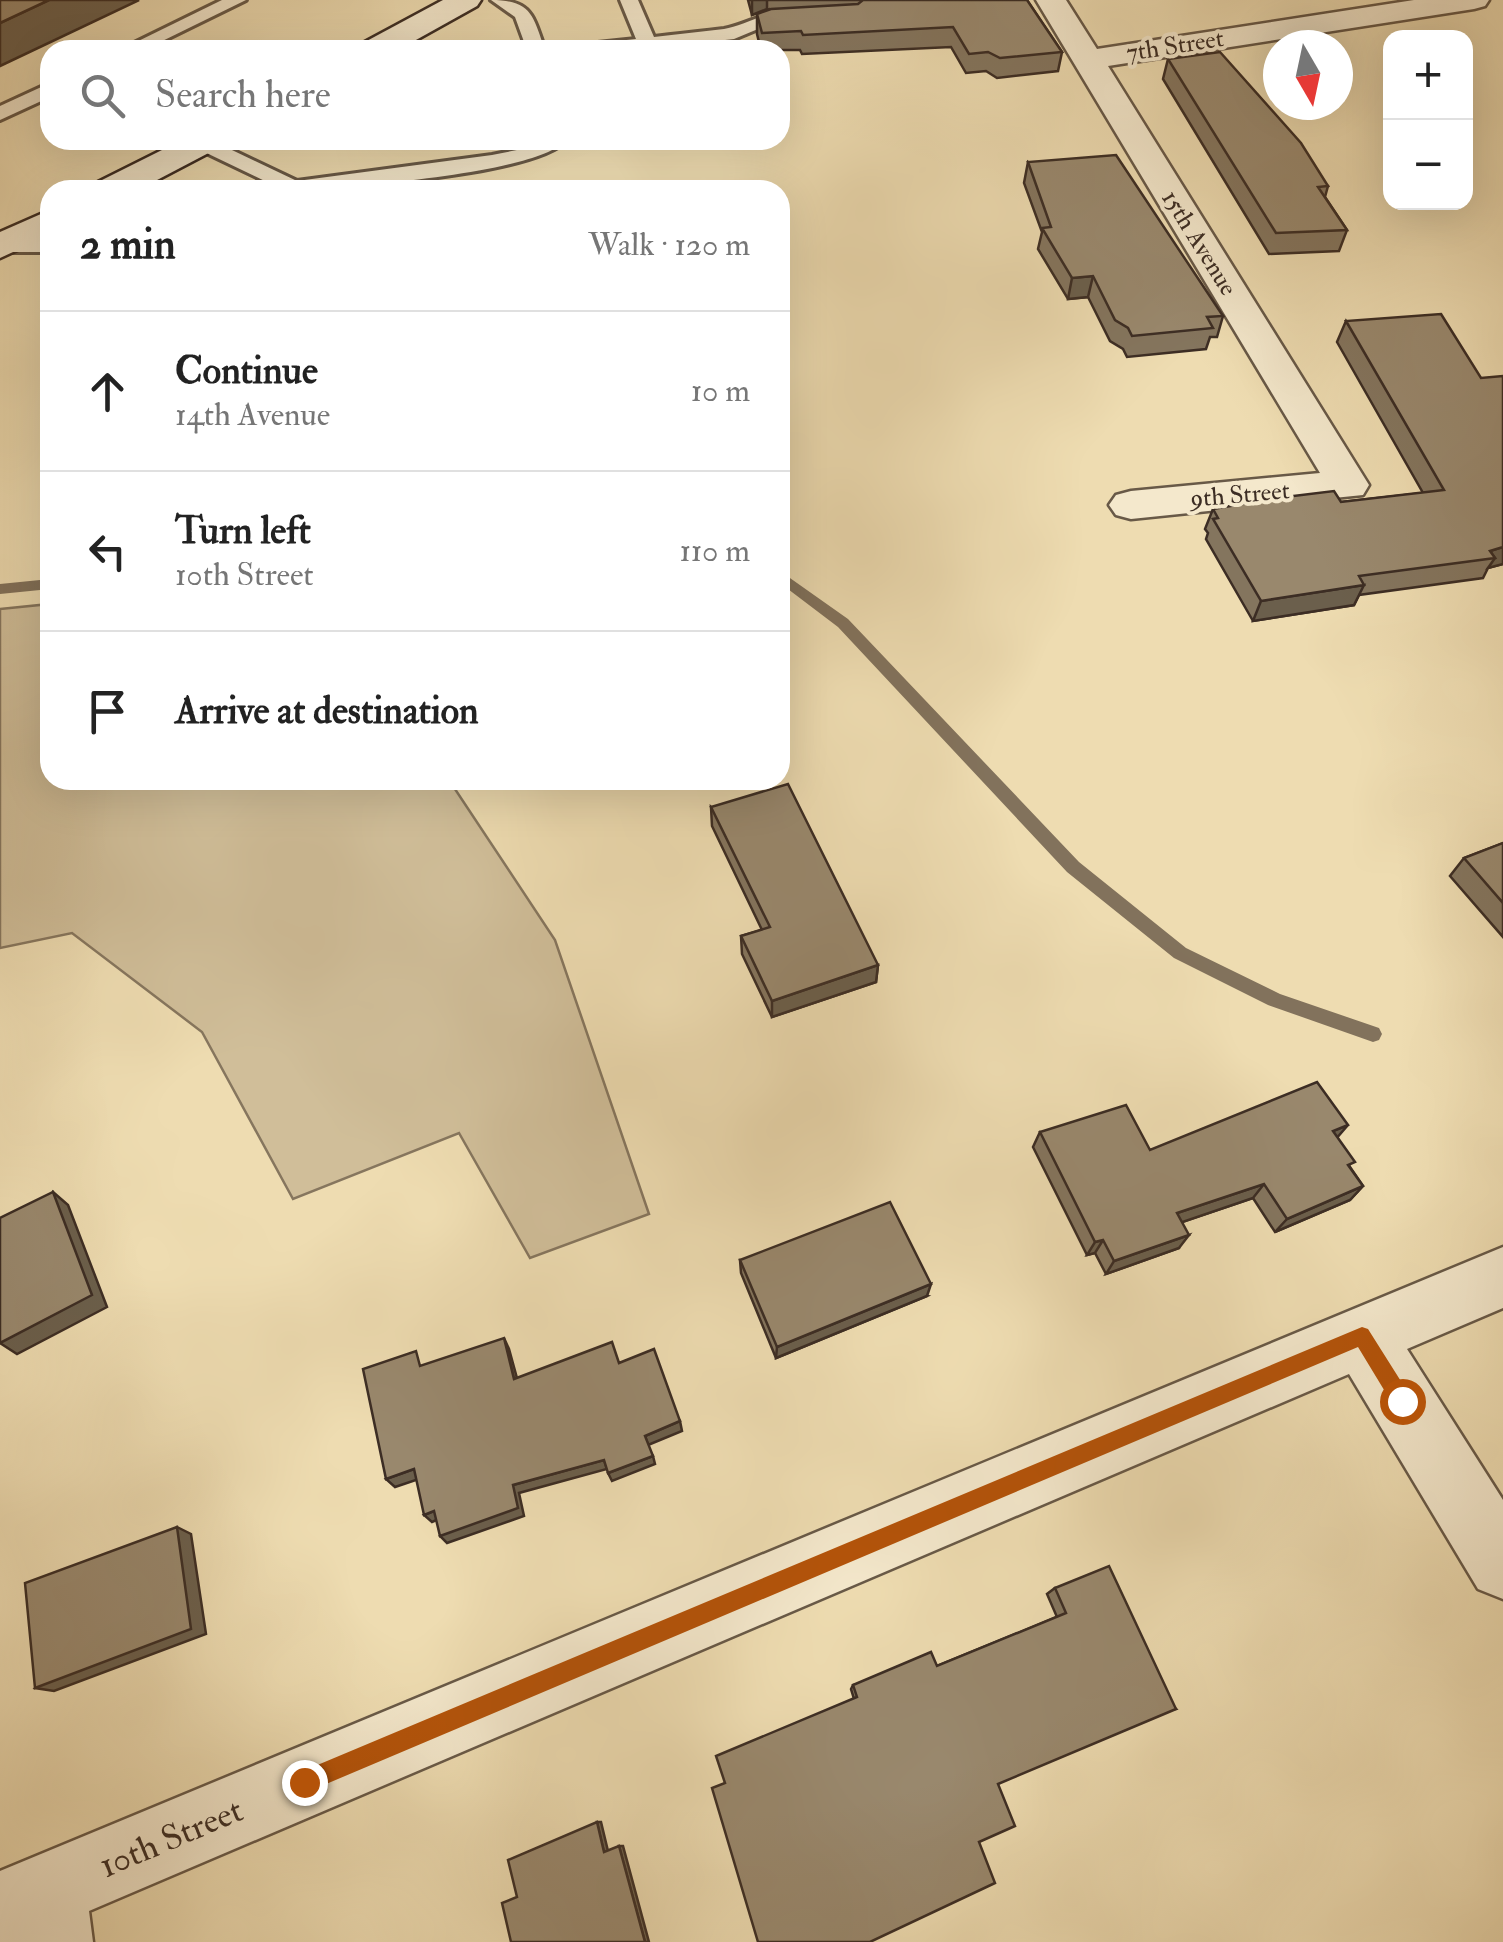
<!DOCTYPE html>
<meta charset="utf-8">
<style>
:root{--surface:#fff;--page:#f2f2f2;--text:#222;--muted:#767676;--line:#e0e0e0}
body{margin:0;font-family:"IM FELL Double Pica",serif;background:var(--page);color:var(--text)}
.controls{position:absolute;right:30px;top:30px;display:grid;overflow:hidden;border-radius:20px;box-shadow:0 10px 40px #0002}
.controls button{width:90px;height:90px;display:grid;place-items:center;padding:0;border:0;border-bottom:2px solid var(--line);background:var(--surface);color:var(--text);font:50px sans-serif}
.compass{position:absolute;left:1263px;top:30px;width:90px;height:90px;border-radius:50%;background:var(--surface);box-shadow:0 10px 40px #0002;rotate:171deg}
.stop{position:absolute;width:30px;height:30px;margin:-22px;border:8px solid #b45309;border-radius:50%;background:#fff}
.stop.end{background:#b45309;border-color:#fff;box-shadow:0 2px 10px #0008}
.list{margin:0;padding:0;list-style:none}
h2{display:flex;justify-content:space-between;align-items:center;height:130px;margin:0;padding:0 40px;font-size:42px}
h2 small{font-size:32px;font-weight:400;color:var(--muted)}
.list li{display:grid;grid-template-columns:65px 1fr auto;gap:30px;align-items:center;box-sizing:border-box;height:160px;padding:0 40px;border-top:2px solid var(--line)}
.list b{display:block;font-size:38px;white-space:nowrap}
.list p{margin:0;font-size:32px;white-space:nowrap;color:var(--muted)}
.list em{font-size:32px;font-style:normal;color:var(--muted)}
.icon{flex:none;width:55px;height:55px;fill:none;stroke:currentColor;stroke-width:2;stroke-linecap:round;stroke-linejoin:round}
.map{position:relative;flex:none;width:1503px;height:1942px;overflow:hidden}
.search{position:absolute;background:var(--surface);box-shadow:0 10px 40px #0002;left:40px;top:40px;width:750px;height:110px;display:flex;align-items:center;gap:25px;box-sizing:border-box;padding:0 35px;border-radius:30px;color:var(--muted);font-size:38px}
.panel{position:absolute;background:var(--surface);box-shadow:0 10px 40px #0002;left:40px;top:180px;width:750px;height:610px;border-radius:30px}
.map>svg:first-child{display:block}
</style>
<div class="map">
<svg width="1503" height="1942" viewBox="0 0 1503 1942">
<rect width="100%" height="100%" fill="#eedcb1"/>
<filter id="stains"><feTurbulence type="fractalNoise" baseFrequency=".002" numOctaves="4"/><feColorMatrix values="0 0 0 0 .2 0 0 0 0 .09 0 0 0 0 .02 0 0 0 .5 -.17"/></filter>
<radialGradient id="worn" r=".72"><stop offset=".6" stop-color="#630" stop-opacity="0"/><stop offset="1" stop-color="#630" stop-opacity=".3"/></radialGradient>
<!-- green -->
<path fill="#d0be99" stroke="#86765e" stroke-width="2.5" d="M50,604V780H449L555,940L649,1214L530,1258L459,1133L293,1199L202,1032L72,933L0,948V609Z"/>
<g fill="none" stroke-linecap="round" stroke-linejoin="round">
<!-- stream -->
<g fill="#82725c" fill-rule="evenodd">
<path d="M780,571L848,619L1079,862L1186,948L1280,994L1379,1028L1382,1034L1379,1040L1373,1042L1268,1005L1174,958L1067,872L838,627L780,583Z"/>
<path d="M50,579V589L0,594V584Z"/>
</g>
<!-- service casing -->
<g stroke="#685947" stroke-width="6">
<g id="service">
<path d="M222,0H246L144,50H120Z"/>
<path d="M491,0C532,0 533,16 545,50H527L515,17Z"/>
<path d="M620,0H638L654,37C677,34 701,32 724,29C749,25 783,0 806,17L797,22L770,24L734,39L636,50H579L588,44L636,39Z"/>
<path d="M50,83V97L0,120V106Z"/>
<path d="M193,140H211L297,181L492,155L527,148L542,140H567C532,177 320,190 264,190L271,184L194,147Z"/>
<path d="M50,238V252H0V240Z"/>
</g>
</g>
<!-- minor casing -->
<g stroke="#685947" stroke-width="5">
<g id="minor">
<path d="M1036,0H1066L1097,49L1414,0H1489L1485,6L1474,9L1108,66L1369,485L1363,495L1131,519L1116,515L1109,505L1116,495L1131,491L1320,473Z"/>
<path d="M1503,1247V1308L1407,1349L1503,1500V1599L1478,1589L1349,1374L89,1911L93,1942H0V1871Z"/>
</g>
</g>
<!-- secondary casing -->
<g stroke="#3c2d24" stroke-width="5">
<g id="secondary">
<path d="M443,0H481L477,6L398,50H358L363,43Z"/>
<path d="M182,140H225L220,147L138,190H93L98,182Z"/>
<path d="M50,210V235L0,258V232Z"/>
</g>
</g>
<!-- service -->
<use href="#service" fill="#f4e8cc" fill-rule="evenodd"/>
<!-- minor -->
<use href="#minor" fill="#f4e8cc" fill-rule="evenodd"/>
<!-- secondary -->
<use href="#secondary" fill="#f4e8cc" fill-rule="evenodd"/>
</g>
<!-- wall -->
<g fill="#84755e" stroke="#3c2d24" stroke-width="2.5">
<path d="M748,0H1027L1062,52L1058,71L997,78L986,71L966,73L951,47L802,54L800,50H761L757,34V14L770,9L752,15Z"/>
<path d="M1168,59L1328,186L1325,197L1347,230L1339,251L1269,254L1163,79Z"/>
<path d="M1028,162L1223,316L1217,337H1210L1206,349L1127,357L1123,349L1110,341L1088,297L1068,299L1038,249L1042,232L1024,183Z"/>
<path d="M1346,321L1503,564L1488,568L1483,578L1359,595L1354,605L1253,621L1206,539L1208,533L1205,529L1213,509L1341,502L1423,493L1337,342Z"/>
<path d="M711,807L878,965L876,982L772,1017L742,954L741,936L762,930L712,826Z"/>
<path d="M1503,843V937L1450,876L1464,858Z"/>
<path d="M1040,1132L1150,1150L1337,1137L1350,1167L1363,1186L1350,1200L1275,1232L1253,1198L1182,1222L1179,1248L1106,1274L1095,1253L1087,1255L1033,1147Z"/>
<path d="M740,1260L927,1296L776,1358L741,1273Z"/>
<path d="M1055,1588L1176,1709L725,1783L854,1699L851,1689L853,1685L937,1666L1057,1617L1047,1594Z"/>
</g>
<!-- shaded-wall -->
<g fill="#6b5f4c" stroke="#3c2d24" stroke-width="2.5">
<path d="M49,0H139L0,66V23Z"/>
<path d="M752,0H767V9L752,15Z"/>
<path d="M1093,276L1088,297L1068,299L1072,278Z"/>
<path d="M1503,547V564L1488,568L1495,558L1490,551Z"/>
<path d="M1364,585L1354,605L1253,621L1261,601Z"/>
<path d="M878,965L876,982L772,1017V1001Z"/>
<path d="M1348,1125L1335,1140L1333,1131Z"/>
<path d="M1264,1184L1253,1198L1168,1227L1177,1213Z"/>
<path d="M1363,1186L1350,1200L1275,1232L1287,1219Z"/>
<path d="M53,1192L68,1205L107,1307L17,1354L0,1343Z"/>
<path d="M1189,1235L1179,1248L1106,1274L1114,1261Z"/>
<path d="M1103,1240L1095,1253L1087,1255L1095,1242Z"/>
<path d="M931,1284L927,1296L776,1358L777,1347Z"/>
<path d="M504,1338L509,1349L520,1389L514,1379Z"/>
<path d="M680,1421L682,1431L648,1445L645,1436Z"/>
<path d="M653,1456L655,1464L612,1481L608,1473Z"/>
<path d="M604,1460L607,1469L519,1493L524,1516L447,1543L440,1536L513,1485Z"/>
<path d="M414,1469L422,1478L395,1487L386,1479Z"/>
<path d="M434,1511L441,1518L432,1522L424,1515Z"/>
<path d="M177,1527L191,1534L206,1634L54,1691L35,1688Z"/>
<path d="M597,1822H601L608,1851L604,1852Z"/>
<path d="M619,1846H623L649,1942H645Z"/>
</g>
<!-- building -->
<g fill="#99886d" stroke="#3c2d24" stroke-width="2.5">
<path d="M0,0H49L0,23Z"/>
<path d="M863,0H1027L1062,52L1000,58L988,52L969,54L953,27L803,35L801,31L762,33L757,14L771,9L858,4Z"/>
<path d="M1220,52L1301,143L1328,186L1318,187L1347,230L1276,233L1168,59Z"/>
<path d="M1116,155L1223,316L1207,317L1213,328L1132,336L1128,328L1115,320L1093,276L1072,278L1042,228L1051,227L1028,162Z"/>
<path d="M1441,314L1481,378L1503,376V547L1490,551L1495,558L1359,576L1364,585L1261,601L1213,519L1218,518L1213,509L1277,498L1334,491L1341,502L1444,490L1346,321Z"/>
<path d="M788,784L878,965L772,1001L741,936L770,927L711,807Z"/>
<path d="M1503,843V903L1464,858Z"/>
<path d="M1317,1082L1348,1125L1333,1131L1355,1162L1348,1165L1363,1186L1287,1219L1264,1184L1177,1213L1189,1235L1114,1261L1103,1240L1095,1242L1040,1132L1126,1105L1150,1150Z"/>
<path d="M53,1192L92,1295L0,1343V1218Z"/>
<path d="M890,1202L931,1284L777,1347L740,1260Z"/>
<path d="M504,1338L514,1379L612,1342L619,1363L654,1349L680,1421L645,1436L653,1456L608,1473L604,1460L513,1485L518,1508L440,1536L434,1511L424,1515L414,1469L386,1479L363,1369L416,1351L420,1366Z"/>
<path d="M177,1527L191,1629L35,1688L25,1583Z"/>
<path d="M1109,1566L1176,1709L998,1784L1015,1826L979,1842L995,1883L870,1942H758L712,1788L725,1783L716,1756L857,1697L853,1685L931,1652L937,1666L1066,1613L1055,1588Z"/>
<path d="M597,1822L604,1852L619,1846L645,1942H511L502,1903L517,1897L508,1860Z"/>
</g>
<!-- route -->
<path fill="#b45309" d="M1362,1327L1368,1329L1409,1394V1408H1395L1358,1347L312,1790L304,1793L296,1790L293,1782L296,1774Z"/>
<g text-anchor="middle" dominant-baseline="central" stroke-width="8" stroke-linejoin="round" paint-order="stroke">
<!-- far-street labels -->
<g font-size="25" fill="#3c2d24" stroke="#f4e8cc">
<text transform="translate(1175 46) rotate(-9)">7th Street</text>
<text transform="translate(1199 243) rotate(58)">15th Avenue</text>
<text transform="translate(1240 495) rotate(-5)">9th Street</text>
</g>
<!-- near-street labels -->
<g font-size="35" fill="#3c2d24" stroke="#f4e8cc">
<text transform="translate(171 1838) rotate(-23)">10th Street</text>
</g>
</g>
<rect width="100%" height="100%" filter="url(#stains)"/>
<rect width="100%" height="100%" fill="url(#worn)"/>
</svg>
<div class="controls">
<button>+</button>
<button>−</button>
</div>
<svg class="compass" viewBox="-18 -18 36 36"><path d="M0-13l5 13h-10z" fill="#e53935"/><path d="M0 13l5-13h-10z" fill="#767676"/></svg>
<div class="stop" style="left:1402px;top:1401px"></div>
<div class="stop end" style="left:304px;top:1782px"></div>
<div class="search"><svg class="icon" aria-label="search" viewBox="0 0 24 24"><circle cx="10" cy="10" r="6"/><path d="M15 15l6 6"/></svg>Search here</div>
<section class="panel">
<h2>2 min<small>Walk · 120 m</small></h2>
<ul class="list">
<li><svg class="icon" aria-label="ahead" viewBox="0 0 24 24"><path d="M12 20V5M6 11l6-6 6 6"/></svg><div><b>Continue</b><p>14th Avenue</p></div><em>10 m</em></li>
<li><svg class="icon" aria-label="left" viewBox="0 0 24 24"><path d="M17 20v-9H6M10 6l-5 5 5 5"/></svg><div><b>Turn left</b><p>10th Street</p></div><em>110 m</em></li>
<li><svg class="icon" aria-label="arrive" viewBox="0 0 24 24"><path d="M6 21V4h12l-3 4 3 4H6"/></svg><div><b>Arrive at destination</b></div></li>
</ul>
</section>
</div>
